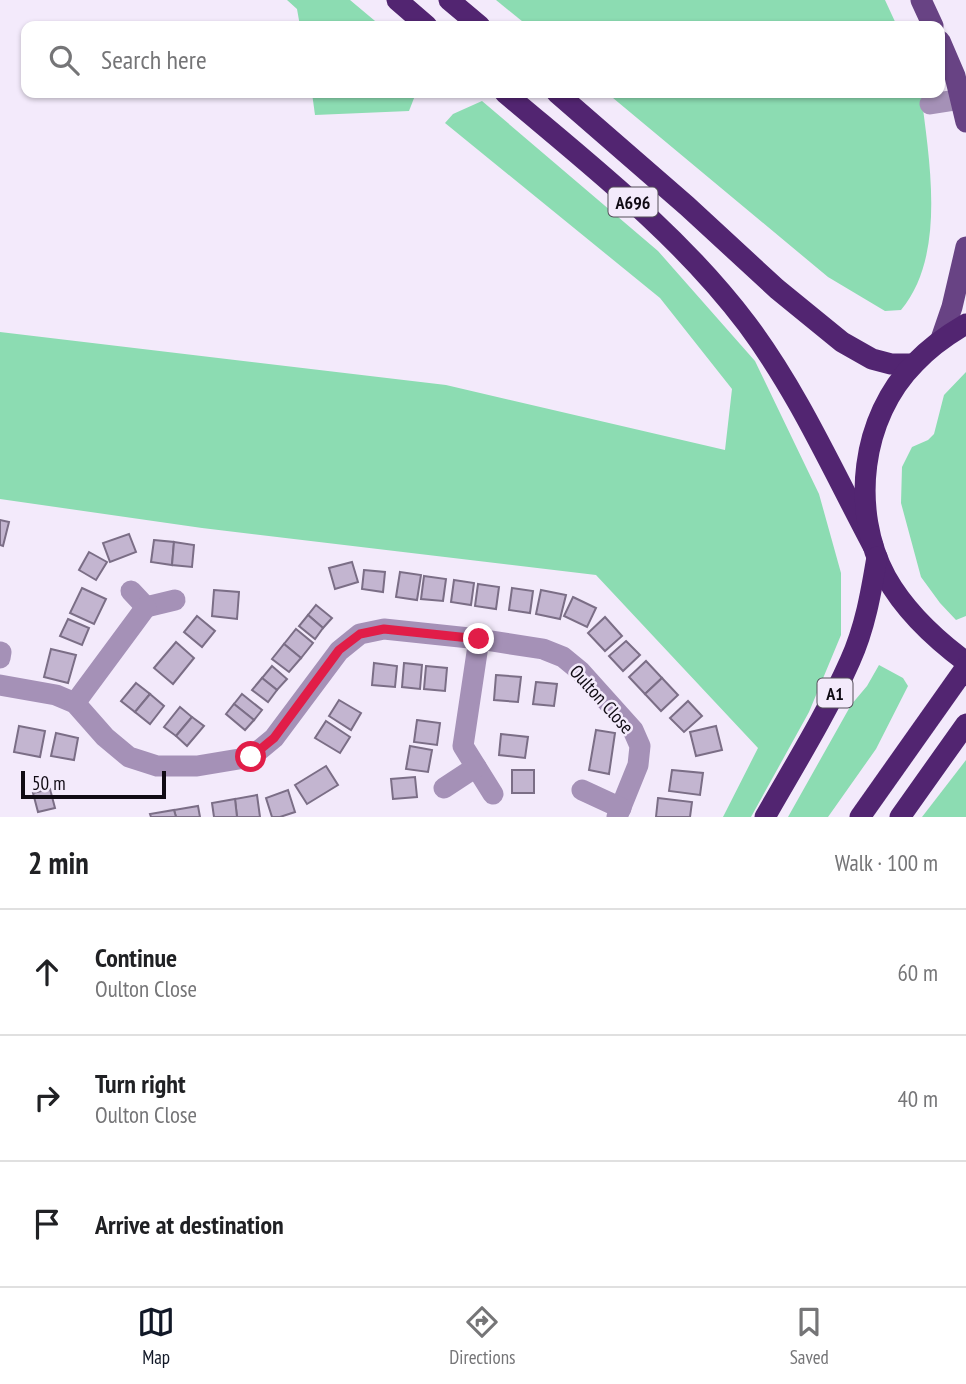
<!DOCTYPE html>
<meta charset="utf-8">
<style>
:root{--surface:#fff;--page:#f2f2f2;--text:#202124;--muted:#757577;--line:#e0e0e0;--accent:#111827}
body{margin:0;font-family:"PT Sans Narrow",sans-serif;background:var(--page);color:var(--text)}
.scale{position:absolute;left:21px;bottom:18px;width:145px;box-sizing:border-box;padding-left:7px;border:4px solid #100b14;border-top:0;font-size:19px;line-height:24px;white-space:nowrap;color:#100b14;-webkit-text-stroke:5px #f3eafb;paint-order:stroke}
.stop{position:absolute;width:21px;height:21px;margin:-16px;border:5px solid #e11d48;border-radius:50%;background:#fff}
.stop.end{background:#e11d48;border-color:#fff;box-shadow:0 2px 7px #0008}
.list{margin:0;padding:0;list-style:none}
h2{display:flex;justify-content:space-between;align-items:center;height:91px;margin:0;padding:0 28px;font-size:30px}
h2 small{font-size:23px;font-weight:400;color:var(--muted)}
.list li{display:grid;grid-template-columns:46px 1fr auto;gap:21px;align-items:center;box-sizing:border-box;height:126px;padding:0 28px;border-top:2px solid var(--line)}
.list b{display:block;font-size:26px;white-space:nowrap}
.list p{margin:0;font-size:23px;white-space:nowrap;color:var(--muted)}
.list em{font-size:23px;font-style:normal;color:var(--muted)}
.icon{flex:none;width:38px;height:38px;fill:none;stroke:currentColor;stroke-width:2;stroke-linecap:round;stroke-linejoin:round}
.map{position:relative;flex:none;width:966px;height:817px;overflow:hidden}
.search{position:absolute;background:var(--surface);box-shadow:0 2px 5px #0004;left:21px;right:21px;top:21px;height:77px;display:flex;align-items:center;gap:18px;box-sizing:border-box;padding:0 24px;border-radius:14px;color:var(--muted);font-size:26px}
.sheet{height:469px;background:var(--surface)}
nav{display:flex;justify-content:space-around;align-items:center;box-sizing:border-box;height:98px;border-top:2px solid var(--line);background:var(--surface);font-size:19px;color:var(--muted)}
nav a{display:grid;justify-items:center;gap:4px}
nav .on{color:var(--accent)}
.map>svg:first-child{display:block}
</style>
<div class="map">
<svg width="966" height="817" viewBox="0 0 966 817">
<rect width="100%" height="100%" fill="#f3eafb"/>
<!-- green -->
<g fill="#8cdcb2">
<path d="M287,0H350L381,26H300L297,9Z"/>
<path d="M496,0H885L897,26H528Z"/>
<path d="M312,93H416L409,111L315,115Z"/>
<path d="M607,93H921C929,159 947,255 901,310L885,311L828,277Z"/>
<path d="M482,101L658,251L755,361L819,494L841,573V635L809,712L751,817H723L758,748L596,575L202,528L0,499V332L446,385L725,450L732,389L660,298L445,123L453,114Z"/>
<path d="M966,372V616L956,620L940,603L921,577L901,503L902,467L912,447L928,440L934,434L944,395Z"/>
<path d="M879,665L903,678L908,686L876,749L828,817H788L851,705L867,686Z"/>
<path d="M966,760V817H922Z"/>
</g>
<!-- building -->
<g fill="#c3b5d0" stroke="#7b6e86" stroke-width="2">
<path d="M0,520L9,522L3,546L0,545Z"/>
<path d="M129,534L136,552L110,562L103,543Z"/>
<path d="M154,540L174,542L172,565L151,562Z"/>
<path d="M174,542L194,545L192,567L172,565Z"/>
<path d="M89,552L107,562L96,580L79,570Z"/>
<path d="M352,562L358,582L335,589L329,568Z"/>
<path d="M364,570L385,572L383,592L362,589Z"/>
<path d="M400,572L421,575L417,600L396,597Z"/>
<path d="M424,576L446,579L443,601L421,599Z"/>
<path d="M454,580L474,583L471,605L451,602Z"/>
<path d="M478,584L499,587L496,609L475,606Z"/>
<path d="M82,588L106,599L94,624L70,613Z"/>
<path d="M512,588L533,591L530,613L509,610Z"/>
<path d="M214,590L239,592L237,619L212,616Z"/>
<path d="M541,590L566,595L560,619L536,614Z"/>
<path d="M573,597L596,608L587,627L564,616Z"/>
<path d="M316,605L332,618L323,628L308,615Z"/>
<path d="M308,615L323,628L315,639L299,626Z"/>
<path d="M197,616L215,631L202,647L184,632Z"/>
<path d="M605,617L622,636L605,651L588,633Z"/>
<path d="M68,619L89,628L82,645L60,636Z"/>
<path d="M296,629L313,643L301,658L284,644Z"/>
<path d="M626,641L640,655L623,671L609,656Z"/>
<path d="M176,642L194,658L173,684L154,668Z"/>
<path d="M284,644L301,658L289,672L272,659Z"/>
<path d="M51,649L76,655L68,683L44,677Z"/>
<path d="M646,661L662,678L645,694L629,677Z"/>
<path d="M374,663L397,666L395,687L372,685Z"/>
<path d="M404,663L422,665L420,689L402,687Z"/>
<path d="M272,666L287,679L277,690L262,678Z"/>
<path d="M426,666L447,668L445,691L424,689Z"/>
<path d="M496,675L521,677L518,702L494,700Z"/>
<path d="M262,678L277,690L268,702L252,690Z"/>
<path d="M662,678L678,695L661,711L645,694Z"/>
<path d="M536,682L557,684L554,706L533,704Z"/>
<path d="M136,683L150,694L135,712L121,701Z"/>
<path d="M150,694L164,706L150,724L135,712Z"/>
<path d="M242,694L262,710L254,720L234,704Z"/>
<path d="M339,700L361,713L351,730L329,716Z"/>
<path d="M688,701L702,716L684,732L670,718Z"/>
<path d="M234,704L254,720L245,730L226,714Z"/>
<path d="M180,707L192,717L176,736L164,727Z"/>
<path d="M192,717L204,726L187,746L176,736Z"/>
<path d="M417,720L440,723L437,745L414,742Z"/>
<path d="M326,721L350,737L340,753L315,738Z"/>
<path d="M19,726L45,731L40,757L14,752Z"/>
<path d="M716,726L722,750L696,756L690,732Z"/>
<path d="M596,730L615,733L609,774L589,770Z"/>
<path d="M56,733L78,738L74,760L51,756Z"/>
<path d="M501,734L528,737L525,758L499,755Z"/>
<path d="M410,746L432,750L428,772L406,769Z"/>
<path d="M326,766L338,785L307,804L295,785Z"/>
<rect x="512" y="770" width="22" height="23"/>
<path d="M672,770L703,773L700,795L669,791Z"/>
<path d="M415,777L417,797L393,799L391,779Z"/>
<path d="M50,789L55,808L38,812L33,793Z"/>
<path d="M288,790L295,812L280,817H272L266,798Z"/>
<path d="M257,795L260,817H237L235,799Z"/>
<path d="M658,798L692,802L690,817H656Z"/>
<path d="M235,799L237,817H214L212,803Z"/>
<path d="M198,806L200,817H176L174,810Z"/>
<path d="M174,810L176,817H151L150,814Z"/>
</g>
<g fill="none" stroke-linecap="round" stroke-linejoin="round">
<!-- minor -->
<g stroke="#a591b7" stroke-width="21">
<path d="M930,104L962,99"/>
<path d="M131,591L146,607L175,600"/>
<path d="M479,639L463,746L493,794"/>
<path d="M0,658L1,652"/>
<path d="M0,685L56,695L75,703L105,737L129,757L157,766H197L251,757L274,738L339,651L360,634L384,629L479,639L543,649L563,657L580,671L633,730L640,746L638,765L617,817"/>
<path d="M75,703L146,607"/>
<path d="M444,788L476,767"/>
<path d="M582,790L621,808"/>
</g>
<!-- major -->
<g stroke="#684384" stroke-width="21">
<path d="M921,0L933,26"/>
<path d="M940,41L955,76L966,122"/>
<path d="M941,339L952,307L966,247"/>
</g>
<!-- highway -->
<g stroke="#522571" stroke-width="21">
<path d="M397,0L427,26"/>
<path d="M449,0L480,26"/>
<path d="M505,93C590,165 679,234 747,324C798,392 833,471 873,546"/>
<path d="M557,93L687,206L777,289L842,342L872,359L891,364H913"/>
<path d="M966,324C947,335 930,347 915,363C861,417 850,510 886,577C905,611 935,639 966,662"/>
<path d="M765,817C794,766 826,715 850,661C865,628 871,593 877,557"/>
<path d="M860,817L966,667"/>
<path d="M900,817L966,724"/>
</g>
</g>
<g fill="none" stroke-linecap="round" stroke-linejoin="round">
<!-- route -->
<path stroke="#e11d48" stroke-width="9" d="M251,757L274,738L339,650L360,634L384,629L479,639"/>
</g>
<g text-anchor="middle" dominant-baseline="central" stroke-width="5" stroke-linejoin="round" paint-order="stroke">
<!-- shield labels -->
<g fill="#f3eafb" stroke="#544e59" stroke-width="2">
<rect x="608.5" y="187.5" width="49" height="29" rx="5"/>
<rect x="817.5" y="678.5" width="35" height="29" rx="5"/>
</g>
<g font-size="18" font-weight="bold" fill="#100b14">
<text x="633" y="202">A696</text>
<text x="835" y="693">A1</text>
</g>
<!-- street labels -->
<g font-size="19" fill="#100b14" stroke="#f3eafb">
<text transform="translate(602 699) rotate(48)">Oulton Close</text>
</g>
</g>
</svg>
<div class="scale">50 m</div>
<div class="stop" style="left:251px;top:757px"></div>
<div class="stop end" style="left:479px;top:639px"></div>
<div class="search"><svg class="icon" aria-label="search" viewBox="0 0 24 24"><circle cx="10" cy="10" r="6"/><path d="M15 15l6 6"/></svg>Search here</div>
</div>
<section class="sheet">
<h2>2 min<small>Walk · 100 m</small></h2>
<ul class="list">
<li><svg class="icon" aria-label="ahead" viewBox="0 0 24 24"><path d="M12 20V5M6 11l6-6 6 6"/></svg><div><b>Continue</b><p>Oulton Close</p></div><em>60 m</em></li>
<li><svg class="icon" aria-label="right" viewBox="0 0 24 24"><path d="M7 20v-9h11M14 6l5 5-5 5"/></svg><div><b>Turn right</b><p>Oulton Close</p></div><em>40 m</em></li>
<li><svg class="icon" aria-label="arrive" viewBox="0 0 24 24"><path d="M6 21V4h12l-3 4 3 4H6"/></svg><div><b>Arrive at destination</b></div></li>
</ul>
</section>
<nav>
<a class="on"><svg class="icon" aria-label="map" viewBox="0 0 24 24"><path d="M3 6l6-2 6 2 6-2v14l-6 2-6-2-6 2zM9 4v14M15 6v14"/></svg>Map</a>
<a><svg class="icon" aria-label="directions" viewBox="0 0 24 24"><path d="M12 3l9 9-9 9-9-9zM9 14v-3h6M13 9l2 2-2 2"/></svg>Directions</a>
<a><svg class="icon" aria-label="saved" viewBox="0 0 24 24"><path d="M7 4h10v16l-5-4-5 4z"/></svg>Saved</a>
</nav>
